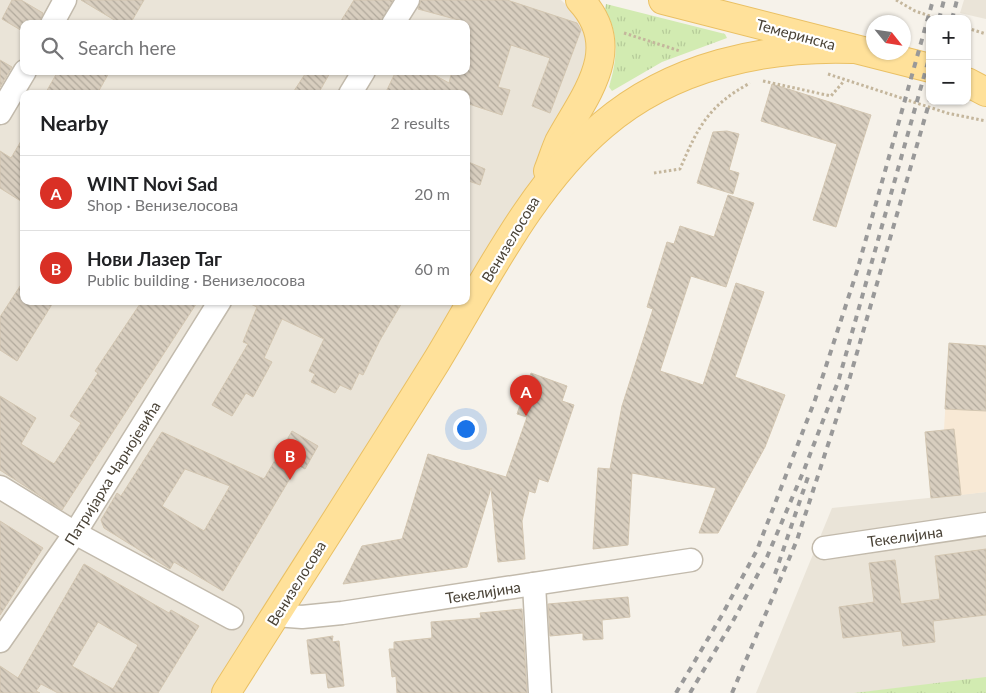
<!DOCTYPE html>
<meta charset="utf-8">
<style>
:root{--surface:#fff;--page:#f2f2f2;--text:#202124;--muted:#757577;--line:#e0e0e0;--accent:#d93025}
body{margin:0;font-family:Lato,sans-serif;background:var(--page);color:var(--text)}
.controls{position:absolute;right:15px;top:15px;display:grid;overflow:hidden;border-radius:10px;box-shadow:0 1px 4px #0004}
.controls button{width:45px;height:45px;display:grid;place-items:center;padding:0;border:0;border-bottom:1px solid var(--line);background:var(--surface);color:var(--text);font:25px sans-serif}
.compass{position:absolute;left:866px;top:15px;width:45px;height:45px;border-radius:50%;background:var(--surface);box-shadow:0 1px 4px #0004;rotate:120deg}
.you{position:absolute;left:465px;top:428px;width:18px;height:18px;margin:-12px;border:4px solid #fff;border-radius:50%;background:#1a73e8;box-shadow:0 0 0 8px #1a73e833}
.badge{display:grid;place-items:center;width:32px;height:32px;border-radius:50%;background:var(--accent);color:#fff;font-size:16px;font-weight:700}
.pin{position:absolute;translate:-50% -41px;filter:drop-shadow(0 1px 2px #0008)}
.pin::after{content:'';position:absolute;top:26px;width:18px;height:15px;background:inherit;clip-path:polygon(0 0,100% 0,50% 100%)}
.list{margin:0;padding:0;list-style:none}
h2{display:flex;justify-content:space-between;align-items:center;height:65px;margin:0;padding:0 20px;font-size:21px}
h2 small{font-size:16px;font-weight:400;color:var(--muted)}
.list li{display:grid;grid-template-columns:32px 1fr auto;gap:15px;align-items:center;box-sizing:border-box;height:75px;padding:0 20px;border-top:1px solid var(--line)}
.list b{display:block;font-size:19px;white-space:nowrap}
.list p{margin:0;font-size:16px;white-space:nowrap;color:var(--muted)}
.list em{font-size:16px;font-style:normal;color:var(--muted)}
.icon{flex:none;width:28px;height:28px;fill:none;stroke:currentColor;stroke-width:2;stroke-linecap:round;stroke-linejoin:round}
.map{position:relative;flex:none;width:986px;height:693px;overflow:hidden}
.search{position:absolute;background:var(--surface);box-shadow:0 1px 4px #0004;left:20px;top:20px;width:450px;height:55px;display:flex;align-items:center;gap:12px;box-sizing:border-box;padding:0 18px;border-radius:10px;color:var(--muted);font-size:19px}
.panel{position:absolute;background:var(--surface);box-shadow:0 1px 4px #0004;left:20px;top:90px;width:450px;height:215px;border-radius:10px}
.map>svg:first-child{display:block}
</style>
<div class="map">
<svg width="986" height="693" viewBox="0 0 986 693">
<defs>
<pattern id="grass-tufts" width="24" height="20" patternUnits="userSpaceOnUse" patternTransform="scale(1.25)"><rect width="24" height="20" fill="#d2ebb1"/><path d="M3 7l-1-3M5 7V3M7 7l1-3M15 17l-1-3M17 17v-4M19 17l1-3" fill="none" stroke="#b6cb99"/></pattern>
<pattern id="building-back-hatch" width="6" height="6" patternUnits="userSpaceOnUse" patternTransform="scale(1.25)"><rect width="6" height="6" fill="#d8cebf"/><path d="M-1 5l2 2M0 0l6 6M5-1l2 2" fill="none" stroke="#b1a99c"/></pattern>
</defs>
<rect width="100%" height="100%" fill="#f6f2ea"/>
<!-- residential -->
<g fill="#eae4d8" fill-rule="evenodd">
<path d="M0,0H561L591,29L590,89L466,299V94H24V301H465L220,693H0ZM24,24H466V71H24Z"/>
<path d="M964,0H986V19L960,13Z"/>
<path d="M986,492V678L857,693H756L832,508Z"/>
</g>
<!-- commercial -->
<path fill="#f8e9d5" d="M949,343L986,346V492L961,495L954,429L944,430Z"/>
<!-- grass -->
<g fill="url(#grass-tufts)">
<path d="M606,4L725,34L727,38L662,62L612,91L609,87C617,61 620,35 605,10Z"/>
<path d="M986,677V693H854Z"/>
</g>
<!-- building -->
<g fill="url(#building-back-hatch)" stroke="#d3c6b1" fill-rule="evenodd">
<path d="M12,0H21L43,13L39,24H24V32L2,19Z"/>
<path d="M81,0H144L130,24H121Z"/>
<path d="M354,0H393L380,24H339Z"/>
<path d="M421,0H507L577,23L581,30L550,113L532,106L550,58L511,45L498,87L510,90L502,115L466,103V94H385L396,71H427L449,83L452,71H466V22L418,9Z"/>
<path d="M0,60L12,67L0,87Z"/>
<path d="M58,71H110L97,94H45Z"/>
<path d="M307,71H331L318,94H292Z"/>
<path d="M772,84L871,115L836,227L813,220L837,144L761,121Z"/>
<path d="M727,131L739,134L729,170L739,173L733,194L697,183L713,132Z"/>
<path d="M24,136V203L0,188V151L11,158Z"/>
<path d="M466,161L485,169L480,185L466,180Z"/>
<path d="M728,195L754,203L726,287L691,276L660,371L703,385L736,283L764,292L735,377L785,395L765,447L718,533H699L716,488L632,473L628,545L593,549L598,468L610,469L622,406L653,309L647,307L667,242L674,244L680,226L714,237Z"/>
<path d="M24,280V301H54L17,361L0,350V317Z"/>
<path d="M142,301H198L62,510L0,470V396L36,418L21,444L54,464L81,423L70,416L98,373L95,371Z"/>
<path d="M244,301H403L380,340L363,375L359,373L351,390L340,385L335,393L311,382L315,374L309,371L324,339L282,319L264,358L272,362L253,397L246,393L232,416L212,405L248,344L243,342L257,307Z"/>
<path d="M949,343L986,346V411L945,409Z"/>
<path d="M531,373L567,386L562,401L574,405L548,482L539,479L535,493L529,491L522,521L525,559L498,562L491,488L467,567L343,584L362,546L402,539L428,454L506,477L527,417L517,414Z"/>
<path d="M954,429L961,495L931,498L925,432Z"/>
<path d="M292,431L318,446L305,469L298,465L223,591L174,562L170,569L104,528L101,520L117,493L121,496L162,432L264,479ZM185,469L230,486L204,531L162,506Z"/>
<path d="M0,521L43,548L0,615Z"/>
<path d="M986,549V615L933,621L935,642L903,646L901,631L843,638L839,607L874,602L869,563L895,560L901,604L940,599L935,556Z"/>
<path d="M84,564L169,613L171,610L199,626L158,693H58L41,684L36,691L40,693H0V666L18,678ZM98,622L138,645L113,689L72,666Z"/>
<path d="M628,597L630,617L602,620L603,639L583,640V633L550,636L548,604Z"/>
<path d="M522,609L527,693H397L396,676L392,677L389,649H394V642L432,638L431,622L481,618L480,613Z"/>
<path d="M333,636L332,642L339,641L344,686L328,688L326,673L311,674L307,640Z"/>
</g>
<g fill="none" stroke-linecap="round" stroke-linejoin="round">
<!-- minor casing -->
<g stroke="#c2baac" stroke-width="25">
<g id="minor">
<path d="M52,24L65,0"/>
<path d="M393,24L408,0"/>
<path d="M350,94L364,71"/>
<path d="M0,113L25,71"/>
<path d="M0,487L75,533L232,618"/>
<path d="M824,548L986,524"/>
<path d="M534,584L540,693"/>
<path d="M275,615L302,617L342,613L691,560"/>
<path d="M0,641L75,533L220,301"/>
</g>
</g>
<!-- major casing -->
<g stroke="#eac064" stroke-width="30">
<g id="major">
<path d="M663,0L930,68"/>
<path d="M967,82L986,92"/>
<path d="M548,171C552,161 555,151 559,142C584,96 626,49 580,0"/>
<path d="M226,693C296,582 367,473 436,362C485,282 530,187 603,125C672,66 764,46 853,49"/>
</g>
</g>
<!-- path -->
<g stroke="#c4b69c" stroke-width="3" stroke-dasharray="2.5 2.5" stroke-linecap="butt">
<path d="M896,0L915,11L939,19"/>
<path d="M967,28L986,34"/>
<path d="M624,33L680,51"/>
<path d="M828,74L947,113L986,121"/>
<path d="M763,81L831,96L844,81"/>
<path d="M654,173L680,169C698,127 708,106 750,83"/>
</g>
<!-- minor -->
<use href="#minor" stroke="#fff" stroke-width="22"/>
<!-- major -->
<use href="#major" stroke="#ffe19a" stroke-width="28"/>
<!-- rail -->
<g stroke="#999" stroke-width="4" stroke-dasharray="6 6" stroke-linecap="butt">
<path d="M939,19L944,0"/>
<path d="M952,19L957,0"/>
<path d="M775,574L808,477"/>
<path d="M676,693L722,615L757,550L815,400L857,271L933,0"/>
<path d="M690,693L733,621L767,557L804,470L839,379L930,55"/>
<path d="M732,693L797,540L850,377L930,100"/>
</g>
</g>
<g text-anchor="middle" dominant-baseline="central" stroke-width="4.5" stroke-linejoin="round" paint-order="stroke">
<!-- street labels -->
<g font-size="15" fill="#4a4337" stroke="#fff">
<text transform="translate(796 34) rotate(15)">Темеринска</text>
<text transform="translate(510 239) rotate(-59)">Венизелосова</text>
<text transform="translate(112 473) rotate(-58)">Патријарха Чарнојевића</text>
<text transform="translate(905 536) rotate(-8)">Текелијина</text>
<text transform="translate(296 583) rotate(-58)">Венизелосова</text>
<text transform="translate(483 592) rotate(-9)">Текелијина</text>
</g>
</g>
</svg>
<div class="controls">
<button>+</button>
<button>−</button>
</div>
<svg class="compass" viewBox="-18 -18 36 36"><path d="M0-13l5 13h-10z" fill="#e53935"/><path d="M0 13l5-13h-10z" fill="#757577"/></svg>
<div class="you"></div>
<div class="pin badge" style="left:526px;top:416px">A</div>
<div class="pin badge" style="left:290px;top:480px">B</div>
<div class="search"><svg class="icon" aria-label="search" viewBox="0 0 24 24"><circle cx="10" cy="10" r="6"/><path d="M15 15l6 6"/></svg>Search here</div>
<section class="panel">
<h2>Nearby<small>2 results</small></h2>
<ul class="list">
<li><span class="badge">A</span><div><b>WINT Novi Sad</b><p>Shop · Венизелосова</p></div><em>20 m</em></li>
<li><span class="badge">B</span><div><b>Нови Лазер Таг</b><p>Public building · Венизелосова</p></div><em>60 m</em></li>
</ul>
</section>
</div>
